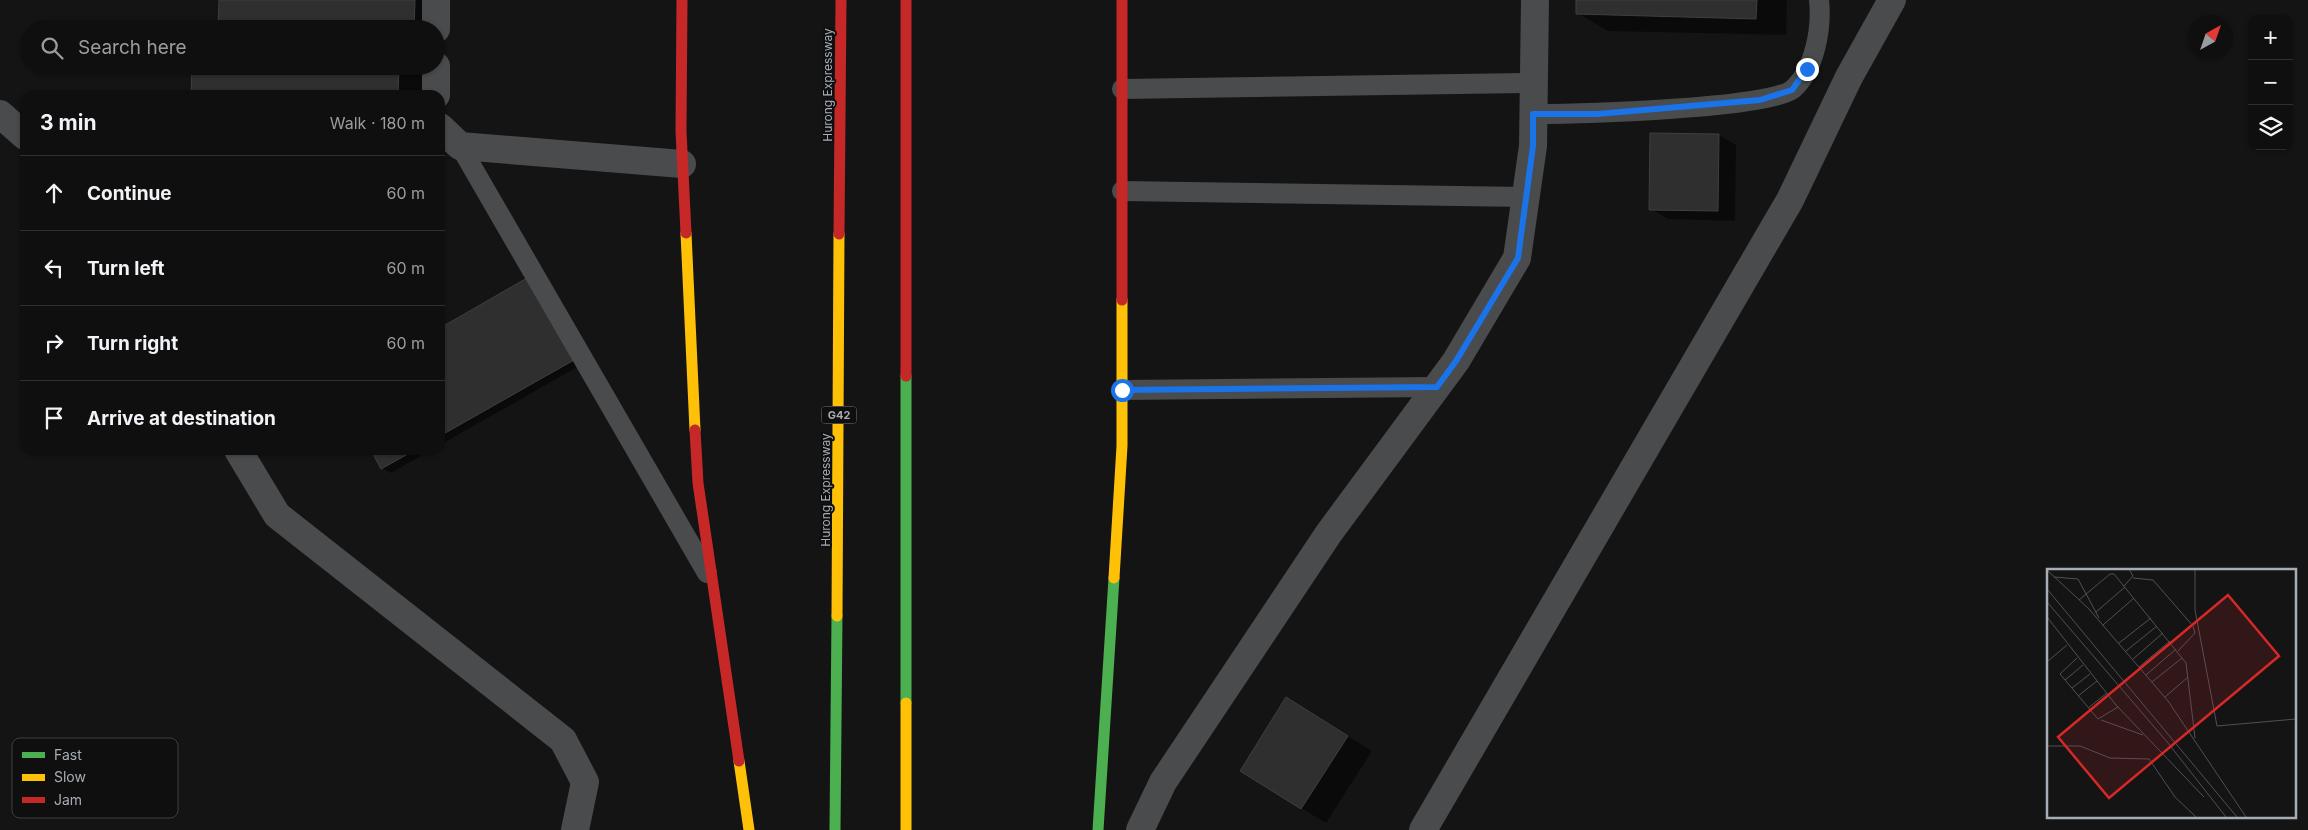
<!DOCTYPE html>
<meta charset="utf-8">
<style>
:root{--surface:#0f0f10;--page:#181819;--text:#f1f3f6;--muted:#9b9c9f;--line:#2f2f30}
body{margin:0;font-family:Inter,sans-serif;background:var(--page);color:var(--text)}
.controls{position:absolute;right:15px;top:15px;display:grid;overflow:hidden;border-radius:10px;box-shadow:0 1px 4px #0004}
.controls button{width:45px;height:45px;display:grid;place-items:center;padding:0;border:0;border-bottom:1px solid var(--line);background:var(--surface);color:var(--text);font:25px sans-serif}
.compass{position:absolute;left:2188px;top:15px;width:45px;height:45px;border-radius:50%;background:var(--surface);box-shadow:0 1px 4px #0004;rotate:40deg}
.stop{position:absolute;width:15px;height:15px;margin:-11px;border:4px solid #1a73e8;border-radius:50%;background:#fff}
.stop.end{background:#1a73e8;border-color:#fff;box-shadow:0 1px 5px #0008}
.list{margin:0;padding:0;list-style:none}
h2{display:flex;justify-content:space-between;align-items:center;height:65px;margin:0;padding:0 20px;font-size:21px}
h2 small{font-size:16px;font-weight:400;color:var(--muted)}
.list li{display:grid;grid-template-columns:32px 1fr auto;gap:15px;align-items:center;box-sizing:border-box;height:75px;padding:0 20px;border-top:1px solid var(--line)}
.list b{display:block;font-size:19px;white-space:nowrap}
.list em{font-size:16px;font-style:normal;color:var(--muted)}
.icon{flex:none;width:28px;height:28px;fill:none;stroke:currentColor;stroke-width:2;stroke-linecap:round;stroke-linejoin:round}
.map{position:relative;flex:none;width:2308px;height:830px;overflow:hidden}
.search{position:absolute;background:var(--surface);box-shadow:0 1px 4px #0004;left:20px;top:20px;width:425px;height:55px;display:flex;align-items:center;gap:12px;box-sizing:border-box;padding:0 18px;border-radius:28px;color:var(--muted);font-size:19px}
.panel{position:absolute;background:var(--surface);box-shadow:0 1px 4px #0004;left:20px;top:90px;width:425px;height:365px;border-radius:15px}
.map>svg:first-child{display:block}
</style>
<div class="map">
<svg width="2308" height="830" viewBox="0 0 2308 830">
<rect width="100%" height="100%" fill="#141415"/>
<!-- shadow -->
<g fill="#0007">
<path d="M221,0H446L443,66H436V29H219Z"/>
<path d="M1577,0H1787L1786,35L1608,31L1577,13Z"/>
<path d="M193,66H430L429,95H192Z"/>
<path d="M1719,135L1736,145L1735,221L1668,219L1651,209Z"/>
<path d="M527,280L581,365L440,445V329Z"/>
<path d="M372,450H431L391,473L382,468Z"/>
<path d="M1287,699L1372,751L1326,823L1301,808Z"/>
</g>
<!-- building -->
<g fill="#2f2f30" stroke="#3d3f41">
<path d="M219,0H415L414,29H218Z"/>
<path d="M1576,0H1757L1756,19L1576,14Z"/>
<path d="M192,66H399L398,95H191Z"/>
<path d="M1650,133L1719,134L1718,211L1649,210Z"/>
<path d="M527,278L574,360L440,436V328Z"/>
<path d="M371,450H415L381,469Z"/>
<path d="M1286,697L1348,736L1301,809L1240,771Z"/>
</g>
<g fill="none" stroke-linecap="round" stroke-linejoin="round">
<!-- lane -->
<g stroke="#494b4d" stroke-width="20">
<path d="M1122,89L1534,83"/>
<path d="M1533,114C1573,114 1770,109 1793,89C1815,69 1822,28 1819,0"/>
<path d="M460,146L707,573"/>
<path d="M1122,191L1526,197"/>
<path d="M1122,390L1437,387"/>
</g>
<!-- street -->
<g stroke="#494b4d" stroke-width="28">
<path d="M436,29V0"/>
<path d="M436,95V66"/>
<path d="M0,114L25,136"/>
<path d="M440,127L460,146L682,164"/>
<path d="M238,450L277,515L563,740L585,782L575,830"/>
<path d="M1140,830L1163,782L1329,533L1456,361L1517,258L1533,146L1535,0"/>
<path d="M1423,830L1790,200L1849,77L1892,0"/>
</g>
<!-- fast -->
<g stroke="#4caf50" stroke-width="11">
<path d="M906,376V703"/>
<path d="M835,830L837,616"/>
<path d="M1098,830L1114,578"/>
</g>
<!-- slow -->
<g stroke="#ffc107" stroke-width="11">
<path d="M686,233L695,430"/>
<path d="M1114,578L1122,446V300"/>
<path d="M837,616L839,234"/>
<path d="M906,703V830"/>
<path d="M739,761L749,830"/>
</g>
<!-- jam -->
<g stroke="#c62828" stroke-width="11">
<path d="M682,0L681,131L686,233"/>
<path d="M906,0V376"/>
<path d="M1122,0V300"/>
<path d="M839,234L841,0"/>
<path d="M695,430L698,483L739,761"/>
</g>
</g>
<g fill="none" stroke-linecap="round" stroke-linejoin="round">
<!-- route -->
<path stroke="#1a73e8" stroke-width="6" d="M1122,390L1437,387L1456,361L1518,258L1533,146V114H1597L1760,100L1792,90L1807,69"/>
</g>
<g text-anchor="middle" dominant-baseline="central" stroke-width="4" stroke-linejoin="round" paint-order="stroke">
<!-- shield labels -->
<rect fill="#0f0f10" stroke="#797e84" stroke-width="1" x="821.5" y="406.5" width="35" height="17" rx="4"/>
<g font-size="11" font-weight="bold" fill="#a7adb5">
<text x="839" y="415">G42</text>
</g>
<!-- street labels -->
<g font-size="12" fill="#a7adb5" stroke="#0f0f10">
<text transform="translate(827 85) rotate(-90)">Hurong Expressway</text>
<text transform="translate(825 490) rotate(-90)">Hurong Expressway</text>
</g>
</g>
<!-- overview -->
<g transform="translate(2047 569)">
<rect width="249" height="249" fill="#141415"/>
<path fill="none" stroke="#4f5155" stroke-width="1" d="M148,0V41L170,157L249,150M0,1L42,40L121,132L199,248M7,8L31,10L52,49M86,9L106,11L146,57L148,64L131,82M77,17L86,7L82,0M0,20L190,248M32,31L63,5H67L139,94L148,169M0,33L121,174L179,248M49,43L78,18M0,48L69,136L157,228M56,56L87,29M72,74L104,49M79,82L110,57M30,89L13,105L51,150L71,138M86,90L116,64M1,92L20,76M92,98L123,72M99,106L129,80M18,111L36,96M105,113L135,89M25,119L43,105M31,127L50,112M118,128L141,108M41,139L60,124M54,151L96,166M0,177H33L63,189L102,190L128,228L149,248"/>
<path fill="#d62828" fill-opacity="0.15" stroke="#d62828" stroke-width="2.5" d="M181,26L232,87L62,229L11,168Z"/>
<rect width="249" height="249" fill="none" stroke="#a7adb5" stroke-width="2.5"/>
</g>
<!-- legend -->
<rect x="12" y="738" width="166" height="80" rx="8" fill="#0f0f10" stroke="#3d3e42" stroke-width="1"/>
<rect x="22" y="752" width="23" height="6" fill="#4caf50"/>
<rect x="22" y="774" width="23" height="7" fill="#ffc107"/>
<rect x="22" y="797" width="23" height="6" fill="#c62828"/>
<g font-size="14" fill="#a7adb5">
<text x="54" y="760">Fast</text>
<text x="54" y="782">Slow</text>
<text x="54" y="805">Jam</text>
</g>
</svg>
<div class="controls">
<button>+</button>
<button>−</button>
<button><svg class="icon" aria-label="layers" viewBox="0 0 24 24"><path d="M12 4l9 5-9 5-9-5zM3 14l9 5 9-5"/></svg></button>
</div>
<svg class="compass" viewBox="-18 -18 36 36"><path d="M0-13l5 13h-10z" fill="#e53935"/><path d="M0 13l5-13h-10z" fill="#9b9c9f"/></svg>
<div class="stop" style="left:1122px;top:390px"></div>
<div class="stop end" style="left:1807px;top:69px"></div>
<div class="search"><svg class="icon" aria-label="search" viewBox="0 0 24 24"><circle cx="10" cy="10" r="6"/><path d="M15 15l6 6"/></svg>Search here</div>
<section class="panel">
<h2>3 min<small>Walk · 180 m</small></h2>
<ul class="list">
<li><svg class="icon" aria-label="ahead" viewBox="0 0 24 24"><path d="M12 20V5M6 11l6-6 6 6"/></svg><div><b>Continue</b></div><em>60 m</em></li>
<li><svg class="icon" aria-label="left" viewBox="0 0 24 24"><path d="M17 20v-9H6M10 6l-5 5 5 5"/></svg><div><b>Turn left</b></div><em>60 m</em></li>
<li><svg class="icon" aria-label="right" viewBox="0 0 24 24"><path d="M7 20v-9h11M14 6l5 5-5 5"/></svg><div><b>Turn right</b></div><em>60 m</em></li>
<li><svg class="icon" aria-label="arrive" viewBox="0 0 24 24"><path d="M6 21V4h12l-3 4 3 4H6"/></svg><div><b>Arrive at destination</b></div></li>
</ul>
</section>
</div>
